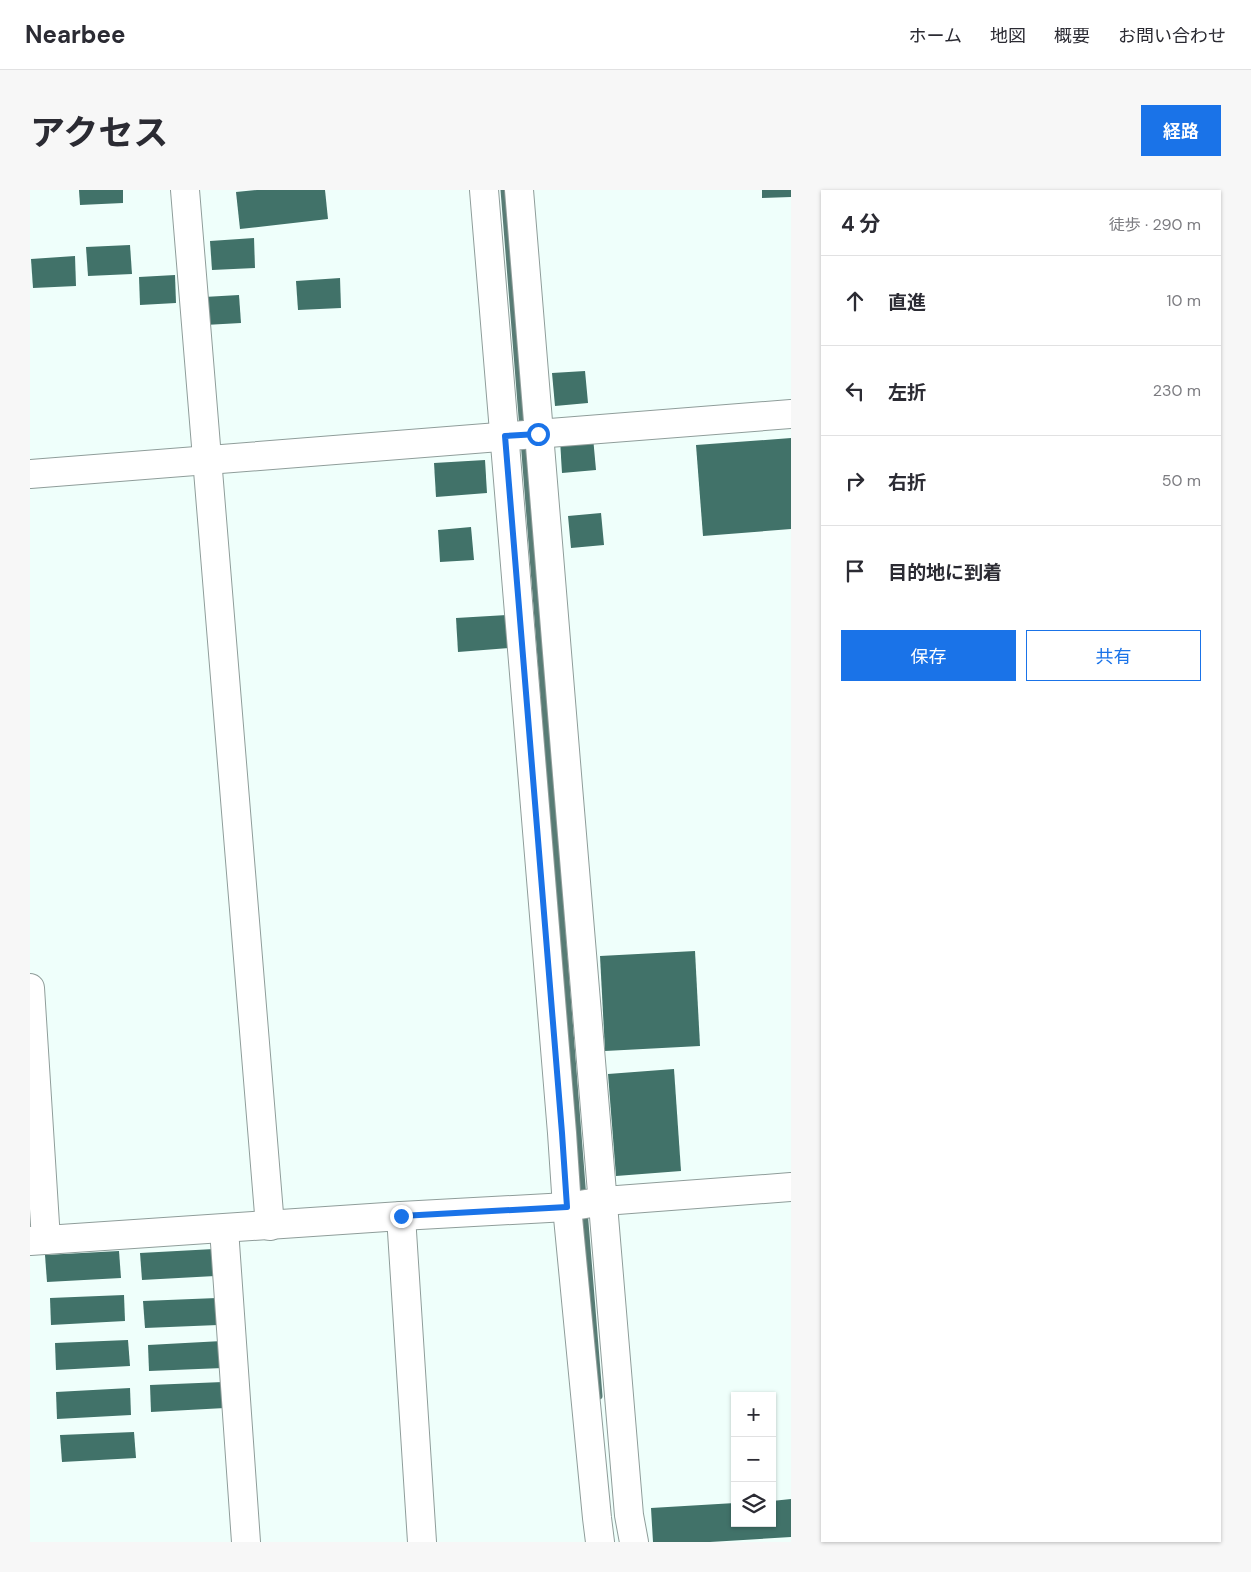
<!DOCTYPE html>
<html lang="ja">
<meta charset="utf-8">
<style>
:root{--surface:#fff;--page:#f7f7f7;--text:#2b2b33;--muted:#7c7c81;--line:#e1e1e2;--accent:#1a73e8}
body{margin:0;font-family:"DM Sans","Noto Sans JP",sans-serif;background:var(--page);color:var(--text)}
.controls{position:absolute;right:15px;bottom:15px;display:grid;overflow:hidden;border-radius:0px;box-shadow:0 1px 4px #0004}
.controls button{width:45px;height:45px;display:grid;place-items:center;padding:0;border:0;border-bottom:1px solid var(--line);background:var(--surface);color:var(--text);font:25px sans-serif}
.stop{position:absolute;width:15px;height:15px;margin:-11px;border:4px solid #1a73e8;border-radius:50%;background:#fff}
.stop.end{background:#1a73e8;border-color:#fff;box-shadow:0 1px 5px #0008}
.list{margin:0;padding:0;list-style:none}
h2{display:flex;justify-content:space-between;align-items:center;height:65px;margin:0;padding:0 20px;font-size:21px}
h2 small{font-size:16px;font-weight:400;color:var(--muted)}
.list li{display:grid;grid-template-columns:32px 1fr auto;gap:15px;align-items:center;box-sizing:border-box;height:90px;padding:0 20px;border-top:1px solid var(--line)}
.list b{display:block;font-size:19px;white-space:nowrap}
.list em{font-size:16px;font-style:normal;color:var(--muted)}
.actions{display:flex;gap:10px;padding:15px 20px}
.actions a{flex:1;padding:11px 0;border:1px solid var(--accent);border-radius:0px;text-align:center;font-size:18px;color:var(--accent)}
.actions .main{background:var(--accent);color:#fff}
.icon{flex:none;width:28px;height:28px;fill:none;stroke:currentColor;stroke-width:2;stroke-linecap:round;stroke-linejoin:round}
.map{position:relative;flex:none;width:761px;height:1352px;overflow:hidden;border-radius:0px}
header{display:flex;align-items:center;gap:30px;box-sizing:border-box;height:70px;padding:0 25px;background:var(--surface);border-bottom:1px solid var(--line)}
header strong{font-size:24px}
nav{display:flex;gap:28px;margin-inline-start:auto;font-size:18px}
.intro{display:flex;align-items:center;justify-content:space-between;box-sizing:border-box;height:120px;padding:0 30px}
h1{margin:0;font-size:35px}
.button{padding:12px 22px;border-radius:0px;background:var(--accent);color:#fff;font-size:18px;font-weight:700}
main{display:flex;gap:30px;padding:0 30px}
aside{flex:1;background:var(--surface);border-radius:0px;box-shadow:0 1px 4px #0004}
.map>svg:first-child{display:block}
</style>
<header>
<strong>Nearbee</strong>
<nav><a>ホーム</a><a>地図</a><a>概要</a><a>お問い合わせ</a></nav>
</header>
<div class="intro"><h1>アクセス</h1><a class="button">経路</a></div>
<main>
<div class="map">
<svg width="761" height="1352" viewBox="0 0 761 1352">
<rect width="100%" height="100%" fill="#effffb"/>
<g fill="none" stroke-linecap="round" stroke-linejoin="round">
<!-- stream -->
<g stroke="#587c75" stroke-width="7">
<path d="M474,0L493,239"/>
<path d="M494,250L553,1009"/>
<path d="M554,1020L569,1206"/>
</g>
</g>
<!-- building -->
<g fill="#417269">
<path d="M49,0H93V13L50,15Z"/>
<path d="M227,0H295L298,29L210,39L206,2Z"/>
<path d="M732,0H761V7L732,8Z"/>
<path d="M224,48L225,78L182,80L180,51Z"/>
<path d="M100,55L102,84L58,86L56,57Z"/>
<path d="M45,66L46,96L3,98L1,69Z"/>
<path d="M145,85L146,113L110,115L109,87Z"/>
<path d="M310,88L311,118L268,120L266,91Z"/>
<path d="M209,105L211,133L175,135L174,107Z"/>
<path d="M555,181L558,213L525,216L522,183Z"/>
<path d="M563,247L566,280L532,283L530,250Z"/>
<path d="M761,248V339L673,346L666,255Z"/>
<path d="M455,270L457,303L406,307L404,273Z"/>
<path d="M571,323L574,355L541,358L538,326Z"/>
<path d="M441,337L444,370L410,372L408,340Z"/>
<path d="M477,425L479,458L428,462L426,428Z"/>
<path d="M665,761L670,856L575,861L570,766Z"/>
<path d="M644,879L651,981L586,986L578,884Z"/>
<path d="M184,1059L185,1086L112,1090L110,1063Z"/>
<path d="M89,1061L91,1088L17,1092L15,1065Z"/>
<path d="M94,1105L95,1131L21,1135L20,1108Z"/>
<path d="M187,1108L188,1135L115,1138L113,1111Z"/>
<path d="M98,1150L100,1176L26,1180L25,1153Z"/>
<path d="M192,1151L193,1178L119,1181L118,1155Z"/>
<path d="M193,1192L195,1218L121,1222L120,1195Z"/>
<path d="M100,1198L101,1225L27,1229L26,1202Z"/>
<path d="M104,1242L106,1268L32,1272L30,1245Z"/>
<path d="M761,1309V1347L680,1352H623L621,1318L705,1313V1333H742V1311Z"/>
</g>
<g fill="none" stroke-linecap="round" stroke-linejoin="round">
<!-- minor casing -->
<g stroke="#8f9d9a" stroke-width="30">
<g id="minor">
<path d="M155,0L240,1036"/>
<path d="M454,0L532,943L537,1017L567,1328L570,1352"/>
<path d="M489,0C523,442 564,883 599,1325L604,1352"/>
<path d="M0,284L761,224"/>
<path d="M0,798L16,1050"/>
<path d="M371,1026L392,1352"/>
<path d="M194,1039L216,1352"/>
<path d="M0,1051L371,1026L537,1017L574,1011L761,997"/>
</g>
</g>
<!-- minor -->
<use href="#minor" stroke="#fff" stroke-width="28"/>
</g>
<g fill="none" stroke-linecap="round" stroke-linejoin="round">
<!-- route -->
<path stroke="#1a73e8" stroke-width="6" d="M371,1026L537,1017L532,943L475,246L508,244"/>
</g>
</svg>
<div class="controls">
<button>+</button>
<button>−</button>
<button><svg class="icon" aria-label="layers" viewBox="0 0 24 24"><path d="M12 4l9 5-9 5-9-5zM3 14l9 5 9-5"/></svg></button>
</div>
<div class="stop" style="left:508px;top:244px"></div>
<div class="stop end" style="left:371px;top:1026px"></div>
</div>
<aside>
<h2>4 分<small>徒歩 · 290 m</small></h2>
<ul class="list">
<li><svg class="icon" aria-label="ahead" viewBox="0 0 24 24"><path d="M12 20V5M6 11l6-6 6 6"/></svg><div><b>直進</b></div><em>10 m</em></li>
<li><svg class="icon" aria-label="left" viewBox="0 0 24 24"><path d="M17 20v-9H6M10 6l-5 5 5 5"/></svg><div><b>左折</b></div><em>230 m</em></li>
<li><svg class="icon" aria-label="right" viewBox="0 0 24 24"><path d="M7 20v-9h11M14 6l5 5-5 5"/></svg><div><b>右折</b></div><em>50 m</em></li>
<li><svg class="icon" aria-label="arrive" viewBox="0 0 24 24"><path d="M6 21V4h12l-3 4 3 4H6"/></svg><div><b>目的地に到着</b></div></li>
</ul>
<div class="actions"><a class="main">保存</a><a>共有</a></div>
</aside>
</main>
